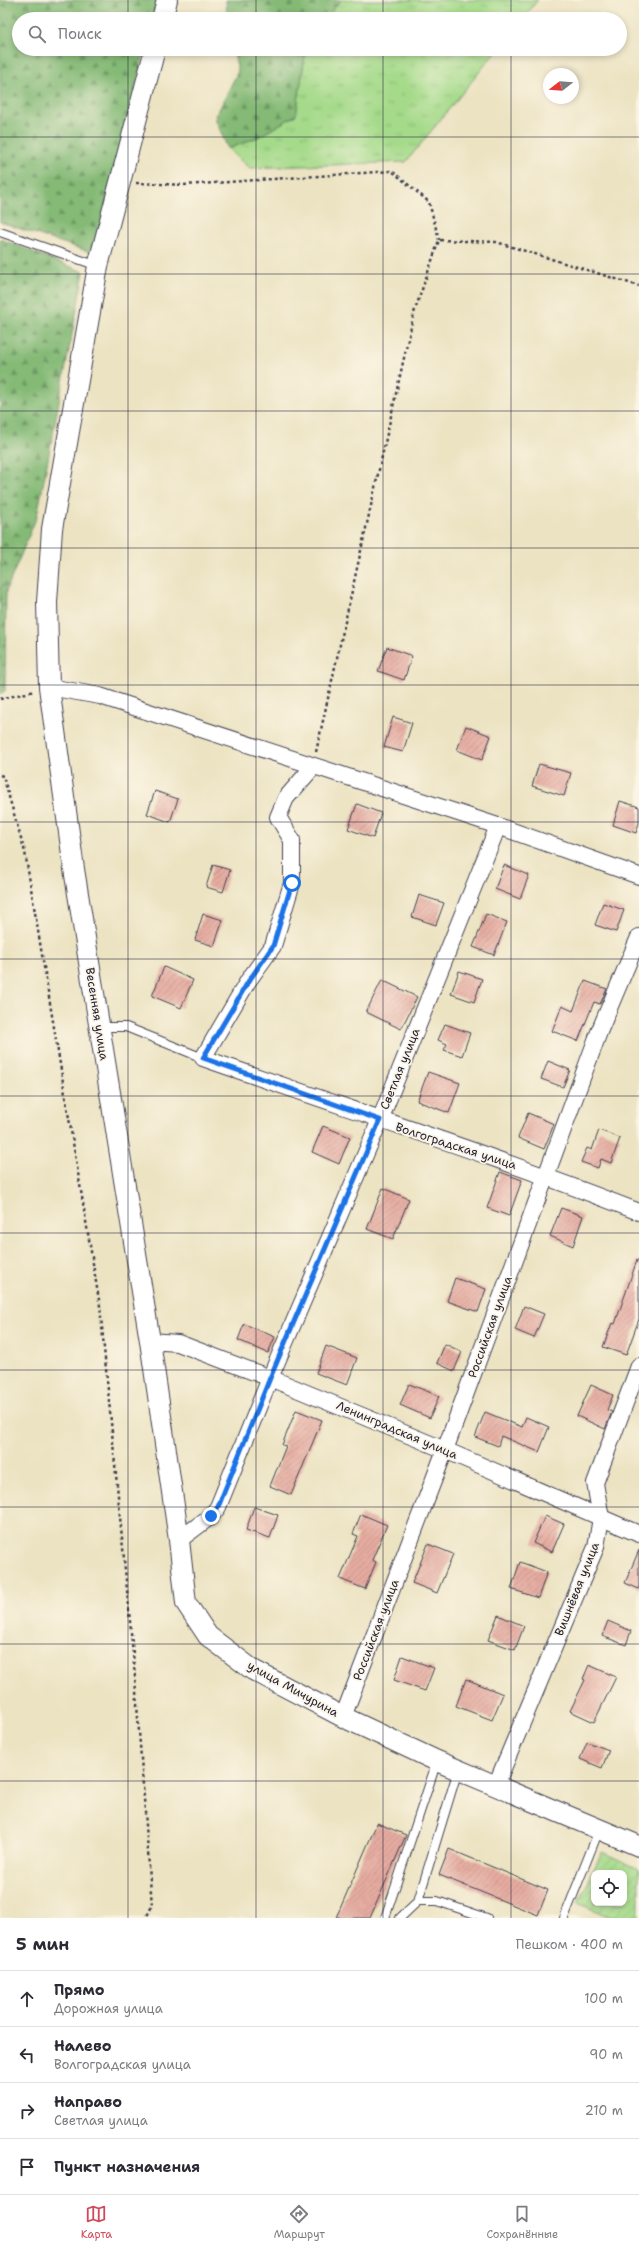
<!DOCTYPE html>
<html lang="ru">
<meta charset="utf-8">
<style>
:root{--surface:#fff;--page:#f7f7f7;--text:#2b2b33;--muted:#7c7c81;--line:#e1e1e2;--accent:#d1495b}
body{margin:0;font-family:"Shantell Sans",sans-serif;background:var(--page);color:var(--text)}
.controls{position:absolute;right:12px;bottom:12px;display:grid;overflow:hidden;border-radius:8px;box-shadow:0 2px 6px #0003}
.controls button{width:36px;height:36px;display:grid;place-items:center;padding:0;border:0;border-bottom:1px solid var(--line);background:var(--surface);color:var(--text);font:20px sans-serif}
.compass{position:absolute;left:543px;top:68px;width:36px;height:36px;border-radius:50%;background:var(--surface);box-shadow:0 2px 6px #0003;rotate:253deg}
.stop{position:absolute;width:12px;height:12px;margin:-9px;border:3px solid #1a73e8;border-radius:50%;background:#fff}
.stop.end{background:#1a73e8;border-color:#fff;box-shadow:0 1px 4px #0008}
.list{margin:0;padding:0;list-style:none}
h2{display:flex;justify-content:space-between;align-items:center;height:52px;margin:0;padding:0 16px;font-size:17px}
h2 small{font-size:13px;font-weight:400;color:var(--muted)}
.list li{display:grid;grid-template-columns:26px 1fr auto;gap:12px;align-items:center;box-sizing:border-box;height:56px;padding:0 16px;border-top:1px solid var(--line)}
.list b{display:block;font-size:15px;white-space:nowrap}
.list p{margin:0;font-size:13px;white-space:nowrap;color:var(--muted)}
.list em{font-size:13px;font-style:normal;color:var(--muted)}
.icon{flex:none;width:22px;height:22px;fill:none;stroke:currentColor;stroke-width:2;stroke-linecap:round;stroke-linejoin:round}
.map{position:relative;flex:none;width:639px;height:1918px;overflow:hidden}
.search{position:absolute;background:var(--surface);box-shadow:0 2px 6px #0003;left:12px;right:12px;top:12px;height:44px;display:flex;align-items:center;gap:10px;box-sizing:border-box;padding:0 14px;border-radius:22px;color:var(--muted);font-size:15px}
.sheet{height:276px;background:var(--surface)}
nav{display:flex;justify-content:space-around;align-items:center;box-sizing:border-box;height:56px;border-top:1px solid var(--line);background:var(--surface);font-size:11px;color:var(--muted)}
nav a{display:grid;justify-items:center;gap:2px}
nav .on{color:var(--accent)}
.map>svg:first-child{display:block}
</style>
<div class="map">
<svg width="639" height="1918" viewBox="0 0 639 1918">
<defs>
<pattern id="grass-tufts" width="24" height="20" patternUnits="userSpaceOnUse"><rect width="24" height="20" fill="#a5da8a"/><path d="M3 7l-1-3M5 7V3M7 7l1-3M15 17l-1-3M17 17v-4M19 17l1-3" fill="none" stroke="#8ebb78"/></pattern>
<pattern id="forest-firs" width="22" height="20" patternUnits="userSpaceOnUse"><rect width="22" height="20" fill="#84ba76"/><path d="M5 1l3.5 6h-7zM16 11l3.5 6h-7z" fill="#6c9762"/></pattern>
<pattern id="garden-furrows" width="10" height="10" patternUnits="userSpaceOnUse"><rect width="10" height="10" fill="#a5da8a"/><path d="M-1 1l2-2M0 10L10 0M9 11l2-2" fill="none" stroke="#8ebb78"/></pattern>
<pattern id="building-hatch" width="6" height="6" patternUnits="userSpaceOnUse"><rect width="6" height="6" fill="#e6aca1"/><path d="M-1 1l2-2M0 6l6-6M5 7l2-2" fill="none" stroke="#ba8c84"/></pattern>
</defs>
<rect width="100%" height="100%" fill="#fcf5e5"/>
<filter id="ink" filterUnits="userSpaceOnUse"><feTurbulence type="fractalNoise" baseFrequency=".025" numOctaves="2"/><feDisplacementMap in="SourceGraphic" scale="8" xChannelSelector="R" yChannelSelector="G"/><feConvolveMatrix kernelMatrix="1 2 1 2 8 2 1 2 1" color-interpolation-filters="sRGB"/></filter>
<filter id="wash" filterUnits="userSpaceOnUse"><feTurbulence type="fractalNoise" baseFrequency=".012" numOctaves="4" result="noise"/><feDisplacementMap in="SourceGraphic" scale="16" xChannelSelector="R" yChannelSelector="G"/><feGaussianBlur stdDeviation="0.9" result="paint"/><feColorMatrix in="noise" values="0 0 0 0 0 0 0 0 0 0 0 0 0 0 0 0 0 1.4 0 .05"/><feComposite in="paint" operator="in"/></filter>
<g filter="url(#wash)">
<rect width="100%" height="100%" fill="#ece3c2"/>
<!-- grass -->
<g fill="url(#grass-tufts)" stroke="#647e62">
<path d="M341,0H538L522,19H325Z"/>
<path d="M306,49H498L406,162L249,168L228,149L258,137L296,115Z"/>
</g>
<!-- forest -->
<g fill="url(#forest-firs)" stroke="#536e58">
<path d="M0,0H158L153,19H19V49H145L93,253L0,222Z"/>
<path d="M226,0H341L325,19H227Z"/>
<path d="M233,49H306L296,115L258,137L228,149L215,118L238,71Z"/>
<path d="M0,239L84,272L37,516L6,591L5,691L0,694Z"/>
</g>
<!-- garden -->
<path fill="url(#garden-furrows)" stroke="#647e62" fill-rule="evenodd" d="M602,1852L639,1869V1918H612L578,1903ZM594,1873H624V1903H594Z"/>
<g id="blocks">
<!-- building -->
<g fill="url(#building-hatch)">
<path d="M387,647L412,656L404,680L378,671Z"/>
<path d="M393,717L412,723L403,752L384,747Z"/>
<path d="M466,726L491,736L482,760L457,750Z"/>
<path d="M539,764L571,773L564,796L532,786Z"/>
<path d="M155,791L178,799L170,822L147,814Z"/>
<path d="M620,801L639,807V823L636,833L613,825Z"/>
<path d="M357,804L381,813L373,838L348,829Z"/>
<path d="M213,865L230,870L223,892L206,887Z"/>
<path d="M504,865L529,875L520,899L495,889Z"/>
<path d="M419,895L444,903L436,925L412,917Z"/>
<path d="M603,903L624,910L616,932L595,925Z"/>
<path d="M203,914L223,920L214,946L195,940Z"/>
<path d="M486,914L507,922L494,955L473,947Z"/>
<path d="M164,967L193,980L181,1008L152,996Z"/>
<path d="M459,971L482,979L474,1002L451,994Z"/>
<path d="M382,980L417,997L401,1029L366,1012Z"/>
<path d="M585,981L607,989L600,1004L594,1002L578,1041L552,1031L562,1006L573,1011Z"/>
<path d="M445,1024L470,1033L462,1056L444,1050L447,1044L438,1040Z"/>
<path d="M548,1061L570,1070L563,1087L541,1079Z"/>
<path d="M428,1072L460,1083L449,1113L417,1101Z"/>
<path d="M528,1113L554,1124L544,1149L518,1138Z"/>
<path d="M323,1126L350,1137L339,1164L312,1152Z"/>
<path d="M599,1130L620,1138L611,1163L601,1159L598,1168L581,1162L587,1148L592,1150Z"/>
<path d="M500,1172L522,1180L509,1216L487,1208Z"/>
<path d="M383,1188L409,1199L393,1239L367,1229Z"/>
<path d="M561,1208L583,1216L573,1246L550,1236Z"/>
<path d="M637,1260H639V1319L626,1355L603,1347L612,1323L615,1324Z"/>
<path d="M455,1278L486,1289L478,1312L447,1301Z"/>
<path d="M524,1306L544,1314L534,1338L515,1330Z"/>
<path d="M244,1324L275,1337L268,1353L238,1340Z"/>
<path d="M445,1344L462,1352L454,1371L437,1363Z"/>
<path d="M326,1346L357,1358L347,1385L316,1373Z"/>
<path d="M409,1384L439,1396L430,1418L400,1405Z"/>
<path d="M591,1385L613,1395L607,1410L612,1412L605,1429L577,1416Z"/>
<path d="M296,1410L322,1420L291,1495L270,1486L286,1446L282,1445Z"/>
<path d="M485,1412L522,1427L526,1417L549,1427L539,1452L501,1436L498,1446L475,1437Z"/>
<path d="M254,1507L278,1515L270,1538L246,1530Z"/>
<path d="M361,1514L387,1525L372,1560L376,1562L365,1589L340,1579L358,1536L353,1534Z"/>
<path d="M545,1516L564,1524L552,1552L533,1543Z"/>
<path d="M428,1544L453,1554L437,1593L412,1583Z"/>
<path d="M639,1550V1589L625,1583Z"/>
<path d="M520,1562L547,1572L538,1598L511,1589Z"/>
<path d="M498,1615L524,1626L515,1650L488,1640Z"/>
<path d="M608,1621L631,1631L626,1645L602,1636Z"/>
<path d="M402,1656L434,1668L425,1691L394,1680Z"/>
<path d="M589,1665L616,1677L594,1722L570,1711L585,1680L583,1679Z"/>
<path d="M466,1679L503,1694L492,1720L456,1706Z"/>
<path d="M587,1742L609,1750L602,1768L580,1759Z"/>
<path d="M377,1823L406,1835L370,1918H336Z"/>
<path d="M449,1849L548,1890L538,1915L439,1875Z"/>
</g>
</g>
</g>
<g filter="url(#ink)">
<use href="#blocks" fill-opacity="0" stroke="#403f4f" stroke-width="1"/>
<g fill="none" stroke-linecap="round" stroke-linejoin="round">
<!-- service casing -->
<g stroke="#403f4f" stroke-width="10">
<g id="service">
<path d="M0,232L98,266"/>
<path d="M100,1027H126L203,1058"/>
<path d="M418,1901L458,1770"/>
<path d="M385,1918L437,1761"/>
<path d="M400,1918L418,1901H437L487,1918"/>
<path d="M564,1918L599,1830"/>
</g>
</g>
<!-- minor casing -->
<g stroke="#403f4f" stroke-width="18">
<g id="minor">
<path d="M49,687L100,696L498,826L639,876"/>
<path d="M313,767L286,798L278,817L292,840V883L273,946L248,981L203,1058C348,1109 496,1156 639,1212"/>
<path d="M150,1341L178,1343L270,1378L445,1450L639,1534"/>
<path d="M179,1540L211,1516L218,1507L270,1378L380,1120L498,826"/>
<path d="M343,1717L445,1450L599,1032L639,937"/>
<path d="M496,1785L596,1547L601,1518L595,1483L639,1366"/>
</g>
</g>
<!-- tertiary casing -->
<g stroke="#403f4f" stroke-width="22">
<g id="tertiary">
<path d="M162,19L167,0"/>
<path d="M155,49L98,266L52,529L47,602L49,687L74,869L150,1341L179,1540L186,1603L208,1636L253,1670L343,1717L437,1761L639,1846"/>
</g>
</g>
<!-- path -->
<g stroke="#403f4f" stroke-width="2.5" stroke-dasharray="3 3" stroke-linecap="butt">
<path d="M136,183L184,185L392,171L429,202L439,240"/>
<path d="M0,699L35,691"/>
<path d="M316,752L414,313L439,240L496,242L639,286"/>
<path d="M0,775L3,776L25,852L100,1306L134,1664L152,1906L146,1918"/>
</g>
<!-- service -->
<use href="#service" stroke="#fff" stroke-width="8"/>
<!-- minor -->
<use href="#minor" stroke="#fff" stroke-width="16"/>
<!-- tertiary -->
<use href="#tertiary" stroke="#fff" stroke-width="20"/>
</g>
</g>
<g fill="none" stroke-linecap="round" stroke-linejoin="round" filter="url(#ink)">
<!-- route -->
<path stroke="#1a73e8" stroke-width="5" d="M211,1516L218,1507L270,1378L380,1120L203,1058L248,982L273,946L292,883"/>
</g>
<!-- grid -->
<path fill="none" stroke="#22223b" stroke-width="1" stroke-opacity="0.55" d="M128,0V19M256,0V19M383,0V19M511,0V19M128,49V1918M256,49V1918M383,49V1918M511,49V1918M0,137H639M0,274H639M0,411H639M0,548H639M0,685H639M0,822H639M0,959H639M0,1096H639M0,1233H639M0,1370H639M0,1507H639M0,1644H639M0,1781H639"/>
<g text-anchor="middle" dominant-baseline="central" stroke-width="3.5" stroke-linejoin="round" paint-order="stroke">
<!-- street labels -->
<g font-size="12" fill="#22223b" stroke="#fcf5e5">
<text transform="translate(97 1014) rotate(81)">Весенняя улица</text>
<text transform="translate(400 1069) rotate(-68)">Светлая улица</text>
<text transform="translate(456 1146) rotate(18)">Волгоградская улица</text>
<text transform="translate(490 1327) rotate(-70)">Российская улица</text>
<text transform="translate(397 1430) rotate(23)">Ленинградская улица</text>
<text transform="translate(577 1589) rotate(-68)">Вишнёвая улица</text>
<text transform="translate(376 1630) rotate(-69)">Российская улица</text>
<text transform="translate(293 1689) rotate(29)">улица Мичурина</text>
</g>
</g>
</svg>
<div class="controls">
<button><svg class="icon" aria-label="locate" viewBox="0 0 24 24"><circle cx="12" cy="12" r="6"/><path d="M12 2v4M12 18v4M2 12h4M18 12h4"/></svg></button>
</div>
<svg class="compass" viewBox="-18 -18 36 36"><path d="M0-13l5 13h-10z" fill="#e53935"/><path d="M0 13l5-13h-10z" fill="#7c7c81"/></svg>
<div class="stop" style="left:292px;top:883px"></div>
<div class="stop end" style="left:211px;top:1516px"></div>
<div class="search"><svg class="icon" aria-label="search" viewBox="0 0 24 24"><circle cx="10" cy="10" r="6"/><path d="M15 15l6 6"/></svg>Поиск</div>
</div>
<section class="sheet">
<h2>5 мин<small>Пешком · 400 m</small></h2>
<ul class="list">
<li><svg class="icon" aria-label="ahead" viewBox="0 0 24 24"><path d="M12 20V5M6 11l6-6 6 6"/></svg><div><b>Прямо</b><p>Дорожная улица</p></div><em>100 m</em></li>
<li><svg class="icon" aria-label="left" viewBox="0 0 24 24"><path d="M17 20v-9H6M10 6l-5 5 5 5"/></svg><div><b>Налево</b><p>Волгоградская улица</p></div><em>90 m</em></li>
<li><svg class="icon" aria-label="right" viewBox="0 0 24 24"><path d="M7 20v-9h11M14 6l5 5-5 5"/></svg><div><b>Направо</b><p>Светлая улица</p></div><em>210 m</em></li>
<li><svg class="icon" aria-label="arrive" viewBox="0 0 24 24"><path d="M6 21V4h12l-3 4 3 4H6"/></svg><div><b>Пункт назначения</b></div></li>
</ul>
</section>
<nav>
<a class="on"><svg class="icon" aria-label="map" viewBox="0 0 24 24"><path d="M3 6l6-2 6 2 6-2v14l-6 2-6-2-6 2zM9 4v14M15 6v14"/></svg>Карта</a>
<a><svg class="icon" aria-label="directions" viewBox="0 0 24 24"><path d="M12 3l9 9-9 9-9-9zM9 14v-3h6M13 9l2 2-2 2"/></svg>Маршрут</a>
<a><svg class="icon" aria-label="saved" viewBox="0 0 24 24"><path d="M7 4h10v16l-5-4-5 4z"/></svg>Сохранённые</a>
</nav>
